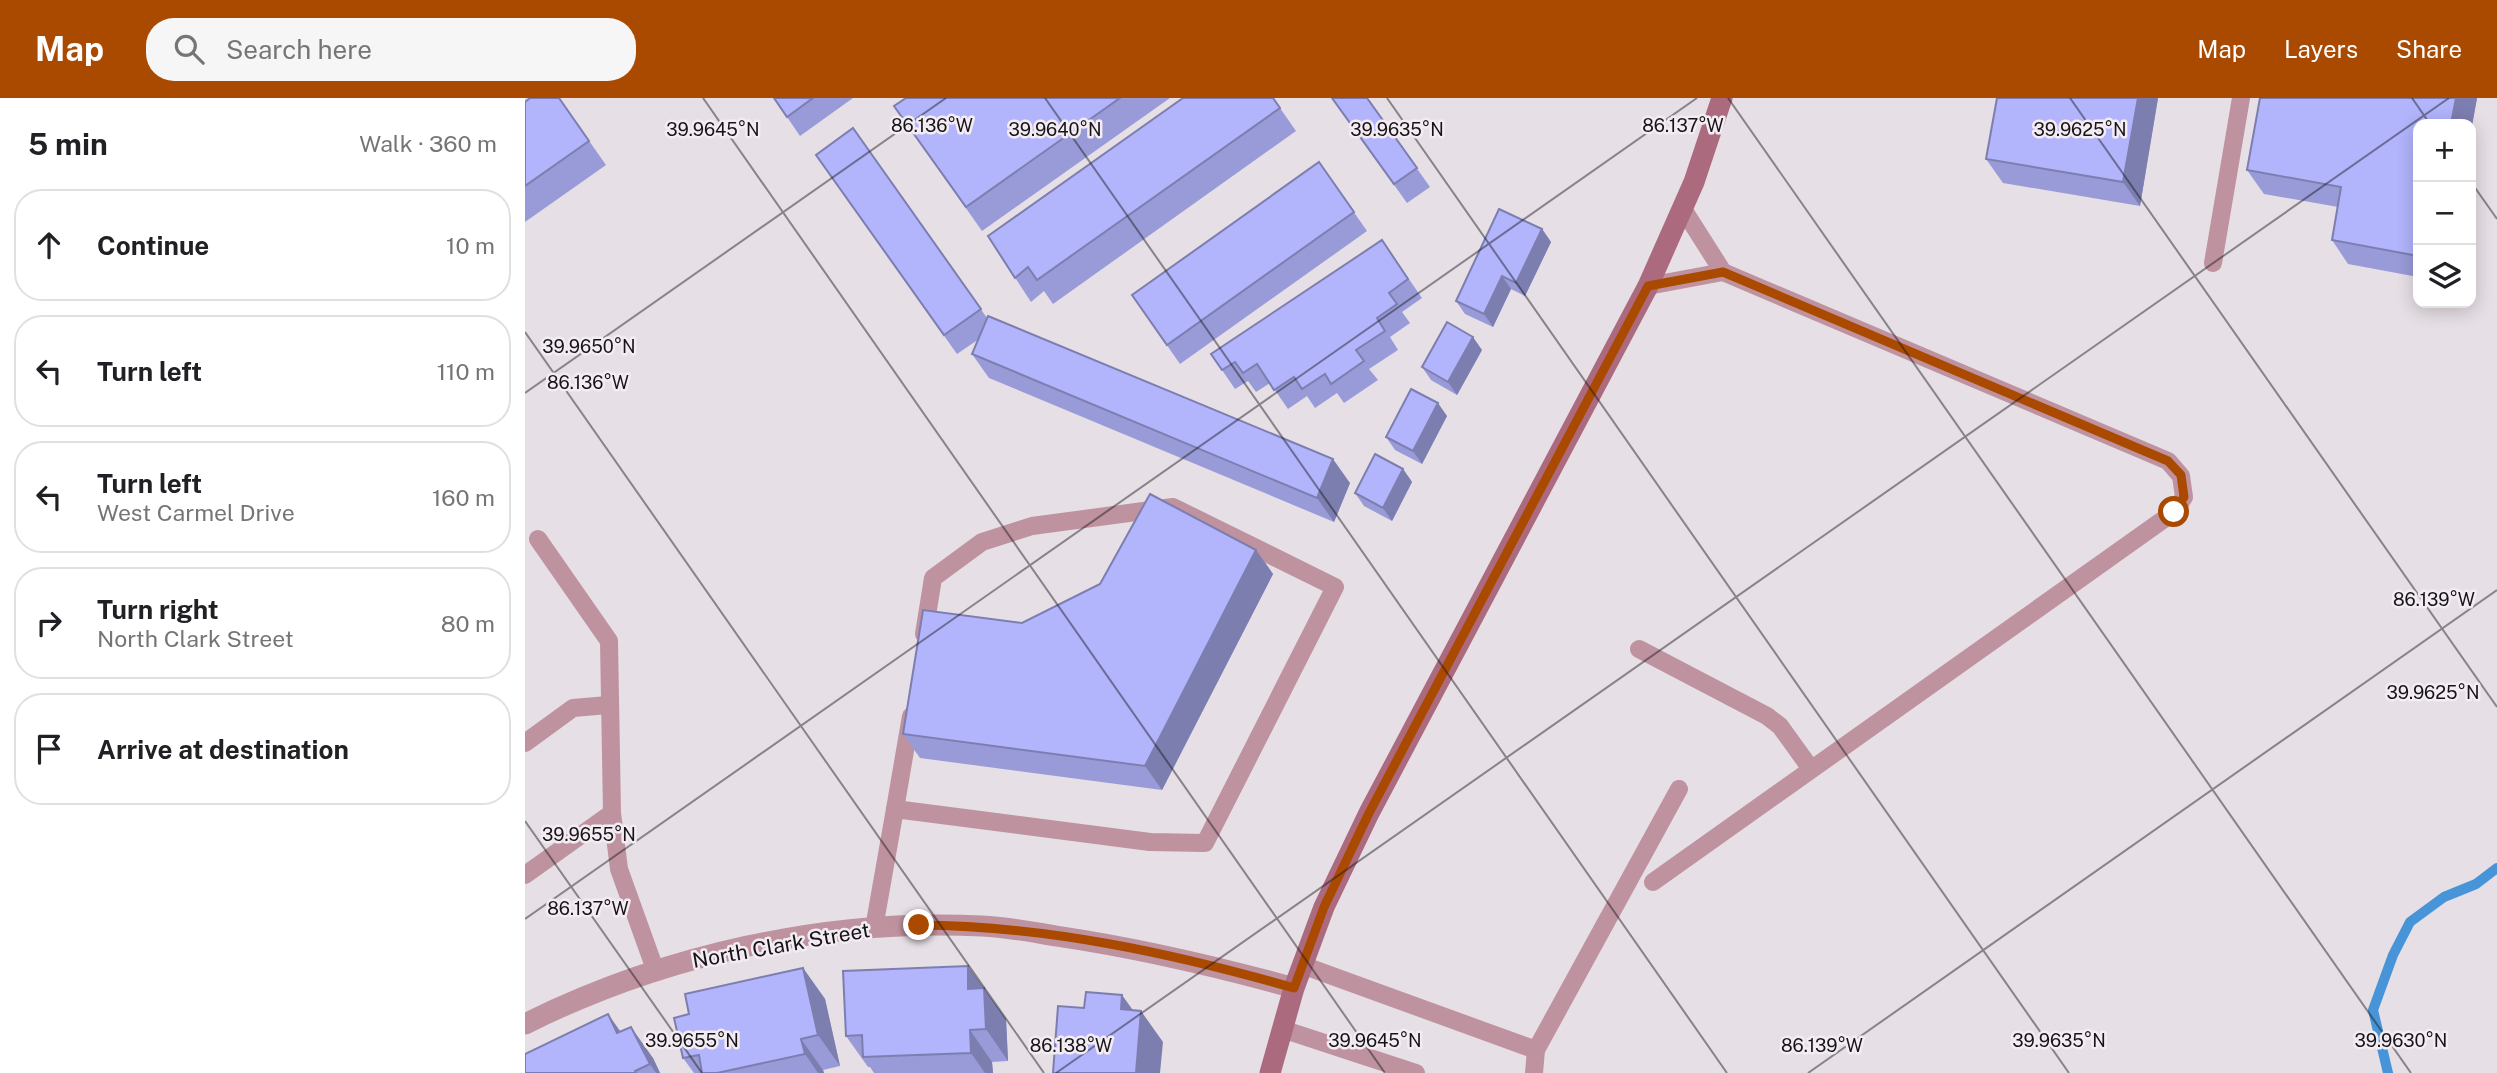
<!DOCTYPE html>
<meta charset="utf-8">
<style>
:root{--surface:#fff;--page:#f6f6f6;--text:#202124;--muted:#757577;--line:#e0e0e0;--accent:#aa4a00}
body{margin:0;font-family:"Public Sans",sans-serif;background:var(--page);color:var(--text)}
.controls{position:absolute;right:21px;top:21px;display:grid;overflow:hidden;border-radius:14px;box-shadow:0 4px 18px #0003}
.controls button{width:63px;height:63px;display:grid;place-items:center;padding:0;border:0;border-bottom:2px solid var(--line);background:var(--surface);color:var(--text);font:35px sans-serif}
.stop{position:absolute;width:21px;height:21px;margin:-16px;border:5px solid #aa4a00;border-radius:50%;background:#fff}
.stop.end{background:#aa4a00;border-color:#fff;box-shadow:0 2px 7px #0008}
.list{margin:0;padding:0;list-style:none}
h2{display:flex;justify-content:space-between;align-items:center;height:91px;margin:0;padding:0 28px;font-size:30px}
h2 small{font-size:23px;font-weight:400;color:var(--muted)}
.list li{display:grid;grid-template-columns:46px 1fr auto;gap:21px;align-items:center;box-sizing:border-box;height:112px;margin:0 14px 14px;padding:0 14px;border:2px solid var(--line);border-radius:28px}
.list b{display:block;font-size:26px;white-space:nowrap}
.list p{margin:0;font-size:23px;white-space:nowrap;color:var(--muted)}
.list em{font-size:23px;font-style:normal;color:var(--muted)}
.icon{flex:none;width:38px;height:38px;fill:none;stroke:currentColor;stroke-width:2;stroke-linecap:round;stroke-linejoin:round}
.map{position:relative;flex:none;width:1972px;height:975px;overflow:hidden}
header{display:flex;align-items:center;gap:42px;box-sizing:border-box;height:98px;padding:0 35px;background:var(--accent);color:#fff}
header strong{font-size:33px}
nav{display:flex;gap:38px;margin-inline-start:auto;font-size:24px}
.search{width:490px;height:63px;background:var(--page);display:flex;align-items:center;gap:18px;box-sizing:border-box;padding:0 24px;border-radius:28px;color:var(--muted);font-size:26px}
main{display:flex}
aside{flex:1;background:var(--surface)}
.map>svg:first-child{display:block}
</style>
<header>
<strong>Map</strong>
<div class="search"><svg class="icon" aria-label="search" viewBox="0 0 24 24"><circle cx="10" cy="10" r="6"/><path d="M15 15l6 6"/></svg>Search here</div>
<nav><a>Map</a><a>Layers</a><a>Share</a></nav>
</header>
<main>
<aside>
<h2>5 min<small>Walk · 360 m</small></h2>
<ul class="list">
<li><svg class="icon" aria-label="ahead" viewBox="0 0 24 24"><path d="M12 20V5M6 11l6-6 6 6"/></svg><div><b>Continue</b></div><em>10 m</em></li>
<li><svg class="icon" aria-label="left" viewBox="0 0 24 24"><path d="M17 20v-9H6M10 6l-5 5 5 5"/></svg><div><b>Turn left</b></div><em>110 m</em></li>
<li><svg class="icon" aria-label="left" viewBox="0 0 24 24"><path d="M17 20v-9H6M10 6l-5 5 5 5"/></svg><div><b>Turn left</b><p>West Carmel Drive</p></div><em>160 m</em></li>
<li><svg class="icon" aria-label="right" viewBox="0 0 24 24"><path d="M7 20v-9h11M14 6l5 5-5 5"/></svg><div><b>Turn right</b><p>North Clark Street</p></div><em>80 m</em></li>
<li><svg class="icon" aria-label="arrive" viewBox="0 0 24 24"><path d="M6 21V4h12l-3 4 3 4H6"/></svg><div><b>Arrive at destination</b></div></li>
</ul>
</aside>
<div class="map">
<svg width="1972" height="975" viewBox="0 0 1972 975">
<rect width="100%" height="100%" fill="#e6dfe5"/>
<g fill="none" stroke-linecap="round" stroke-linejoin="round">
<!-- stream -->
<path stroke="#4894d8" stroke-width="10" d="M1863,975L1848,912L1868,857L1885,824L1919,799L1951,786L1972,770"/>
<!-- lane -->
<g stroke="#bf929f" stroke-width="18">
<path d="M1688,165L1716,0"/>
<path d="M1123,188L1198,174"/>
<path d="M13,441L84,543L87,715L94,771L131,874"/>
<path d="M1114,551L1242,618L1255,628L1286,671"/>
<path d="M0,645L48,610L83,607"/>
<path d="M370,711L386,618"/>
<path d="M0,777L87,715"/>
<path d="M1128,784L1649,414L1659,399L1656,378L1643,363L1198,174L1158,111"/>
<path d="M349,830L370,711L625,744L680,745L810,489L648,409L507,428L457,444L408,480L399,536"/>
<path d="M777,867L1011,952L1154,691"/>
<path d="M757,931L891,975"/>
<path d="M1009,975L1011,952"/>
</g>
<!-- street -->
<path stroke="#bf929f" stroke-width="21" d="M0,926C138,857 303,820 457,828C482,829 507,834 531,838C612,850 690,868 769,890"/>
<!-- secondary -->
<path stroke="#ab6a7e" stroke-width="21" d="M745,975L769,890L799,809L844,715L1123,188L1169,84L1197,0"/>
</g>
<!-- wall -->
<g fill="#999bd9">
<path d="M34,0L81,67L0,124V4Z"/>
<path d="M249,0H328L275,38Z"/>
<path d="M381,0H645L457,133L369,8Z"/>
<path d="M748,0L771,33L528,206L519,193L506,204L463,138Z"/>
<path d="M807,0H842L905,89L882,105Z"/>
<path d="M1633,0L1615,108L1478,85L1461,61Z"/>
<path d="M1952,0L1946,33V26H1893V179L1823,166L1807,142L1813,109L1739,96L1722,72Z"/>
<path d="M328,30L462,220L825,385L809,424L464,280L447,256L454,241L432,256L291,57Z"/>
<path d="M794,64L842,133L655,266L607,197Z"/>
<path d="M1017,131L1026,144L1000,198L986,191L968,229L940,216L931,203Z"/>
<path d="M857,142L897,200L877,214L885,225L865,239L873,252L844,271L853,282L819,305L812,295L790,310L782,298L763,311L745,285L731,294L723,283L710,291L686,256Z"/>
<path d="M957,252L932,297L906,282L897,269Z"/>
<path d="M922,318L897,366L870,352L861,339Z"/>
<path d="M878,371L887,384L867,423L839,408L830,395Z"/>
<path d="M731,452L748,476L637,692L395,660L378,636L497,525L575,486Z"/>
<path d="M278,870L300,901L315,968L298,972L299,975H169L158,960L164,916Z"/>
<path d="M458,890L481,921L483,963L467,964L468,975H349L345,969H343L321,938Z"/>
<path d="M83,916L95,934L128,960L135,975H0Z"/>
</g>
<!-- shaded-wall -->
<g fill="#7d7eb0">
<path d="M1613,0H1633L1615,108L1598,84Z"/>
<path d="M1931,0H1952L1946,33V26H1926Z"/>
<path d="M1017,131L1026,144L1000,198L991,185Z"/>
<path d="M977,178L986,191L968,229L959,216Z"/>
<path d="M948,239L957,252L932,297L923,284Z"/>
<path d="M913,305L922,318L897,366L888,353Z"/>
<path d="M808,361L825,385L809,424L792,400Z"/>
<path d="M878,371L887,384L867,423L858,410Z"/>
<path d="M731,452L748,476L637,692L620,668Z"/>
<path d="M443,868L481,921L483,963L461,931L443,891Z"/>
<path d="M278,870L300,901L315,968L293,937Z"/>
<path d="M597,897L615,922L616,913L638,944L635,975H611L596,911Z"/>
<path d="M83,916L105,947L92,935Z"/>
<path d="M106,929L128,960L135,975H131L125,966Z"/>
<path d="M445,932L467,964L468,975H460L446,955Z"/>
<path d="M276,941L298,972L299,975H293L280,956Z"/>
</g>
<!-- building -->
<g fill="#b2b4fc" stroke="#7d7eb0" stroke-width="2">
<path d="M5,0H34L64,43L0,88V4Z"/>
<path d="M249,0H288L262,19Z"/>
<path d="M381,0H595L441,109L369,8Z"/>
<path d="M658,0H748L755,10L512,182L503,169L490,180L463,138Z"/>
<path d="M807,0H842L892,70L869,86Z"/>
<path d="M1472,0H1613L1598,84L1461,61Z"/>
<path d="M1735,0H1931L1926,26H1893V158L1807,142L1816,89L1722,72Z"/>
<path d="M328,30L456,211L419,237L291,57Z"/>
<path d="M794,64L829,114L642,247L607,197Z"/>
<path d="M974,111L1017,131L991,185L977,178L959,216L931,203Z"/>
<path d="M857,142L883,181L864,195L872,206L852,220L860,233L831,252L839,263L806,286L800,276L777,291L769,279L749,292L732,266L718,275L710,264L697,272L686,256Z"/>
<path d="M463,218L808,361L792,400L447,256Z"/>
<path d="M922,224L948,239L923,284L897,269Z"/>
<path d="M886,291L913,305L888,353L861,339Z"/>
<path d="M850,356L878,371L858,410L830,395Z"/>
<path d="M625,396L731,452L620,668L378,636L398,512L497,525L575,486Z"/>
<path d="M443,868V891L459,890L461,931L445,932L446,955L338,959L337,937L321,938L318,873Z"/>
<path d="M278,870L293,937L276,941L280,956L192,975H177L174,957L158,960L149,920L164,916L160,896Z"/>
<path d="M561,894L597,897L596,911L616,913L611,975H528L533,908L559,910Z"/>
<path d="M83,916L92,935L106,929L125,966L110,973L111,975H0V956Z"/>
</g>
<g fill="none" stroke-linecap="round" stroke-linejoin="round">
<!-- route -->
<path stroke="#aa4a00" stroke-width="9" d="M394,827C522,828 647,855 769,890L799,809L844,715L1123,188L1198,174L1643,363L1656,377L1659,399L1649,414"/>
</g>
<!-- ticks -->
<path fill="none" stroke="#161416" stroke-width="2" stroke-opacity="0.45" d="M178,0L860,975M520,0L1202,975M862,0L1544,975M1203,0L1886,975M1545,0L1972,609M1887,0L1905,26M1946,84L1972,121M0,234L519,975M0,295L421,0M0,723L177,975M0,821L1172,0M531,975L1924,0M1283,975L1972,492"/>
<g text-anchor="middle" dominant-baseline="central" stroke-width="5" stroke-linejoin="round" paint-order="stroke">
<!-- street labels -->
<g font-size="21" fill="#161416" stroke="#f3ecf3">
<text transform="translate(256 847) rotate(-10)">North Clark Street</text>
</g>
</g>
<g font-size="18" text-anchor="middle" fill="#161416" stroke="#f3ecf3" stroke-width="5" stroke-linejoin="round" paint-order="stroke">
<text x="407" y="34">86.136°W</text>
<text x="1158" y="34">86.137°W</text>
<text x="188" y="38">39.9645°N</text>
<text x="530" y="38">39.9640°N</text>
<text x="872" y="38">39.9635°N</text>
<text x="1555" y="38">39.9625°N</text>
<text x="64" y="255">39.9650°N</text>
<text x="63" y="291">86.136°W</text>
<text x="1909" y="508">86.139°W</text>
<text x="1908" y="601">39.9625°N</text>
<text x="64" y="743">39.9655°N</text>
<text x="63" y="817">86.137°W</text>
<text x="167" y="949">39.9655°N</text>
<text x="850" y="949">39.9645°N</text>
<text x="1534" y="949">39.9635°N</text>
<text x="1876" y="949">39.9630°N</text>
<text x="546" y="954">86.138°W</text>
<text x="1297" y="954">86.139°W</text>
</g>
</svg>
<div class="controls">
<button>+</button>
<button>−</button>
<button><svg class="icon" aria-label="layers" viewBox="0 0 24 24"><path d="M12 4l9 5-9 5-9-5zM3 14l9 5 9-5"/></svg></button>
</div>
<div class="stop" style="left:1649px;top:414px"></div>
<div class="stop end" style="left:394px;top:827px"></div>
</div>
</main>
